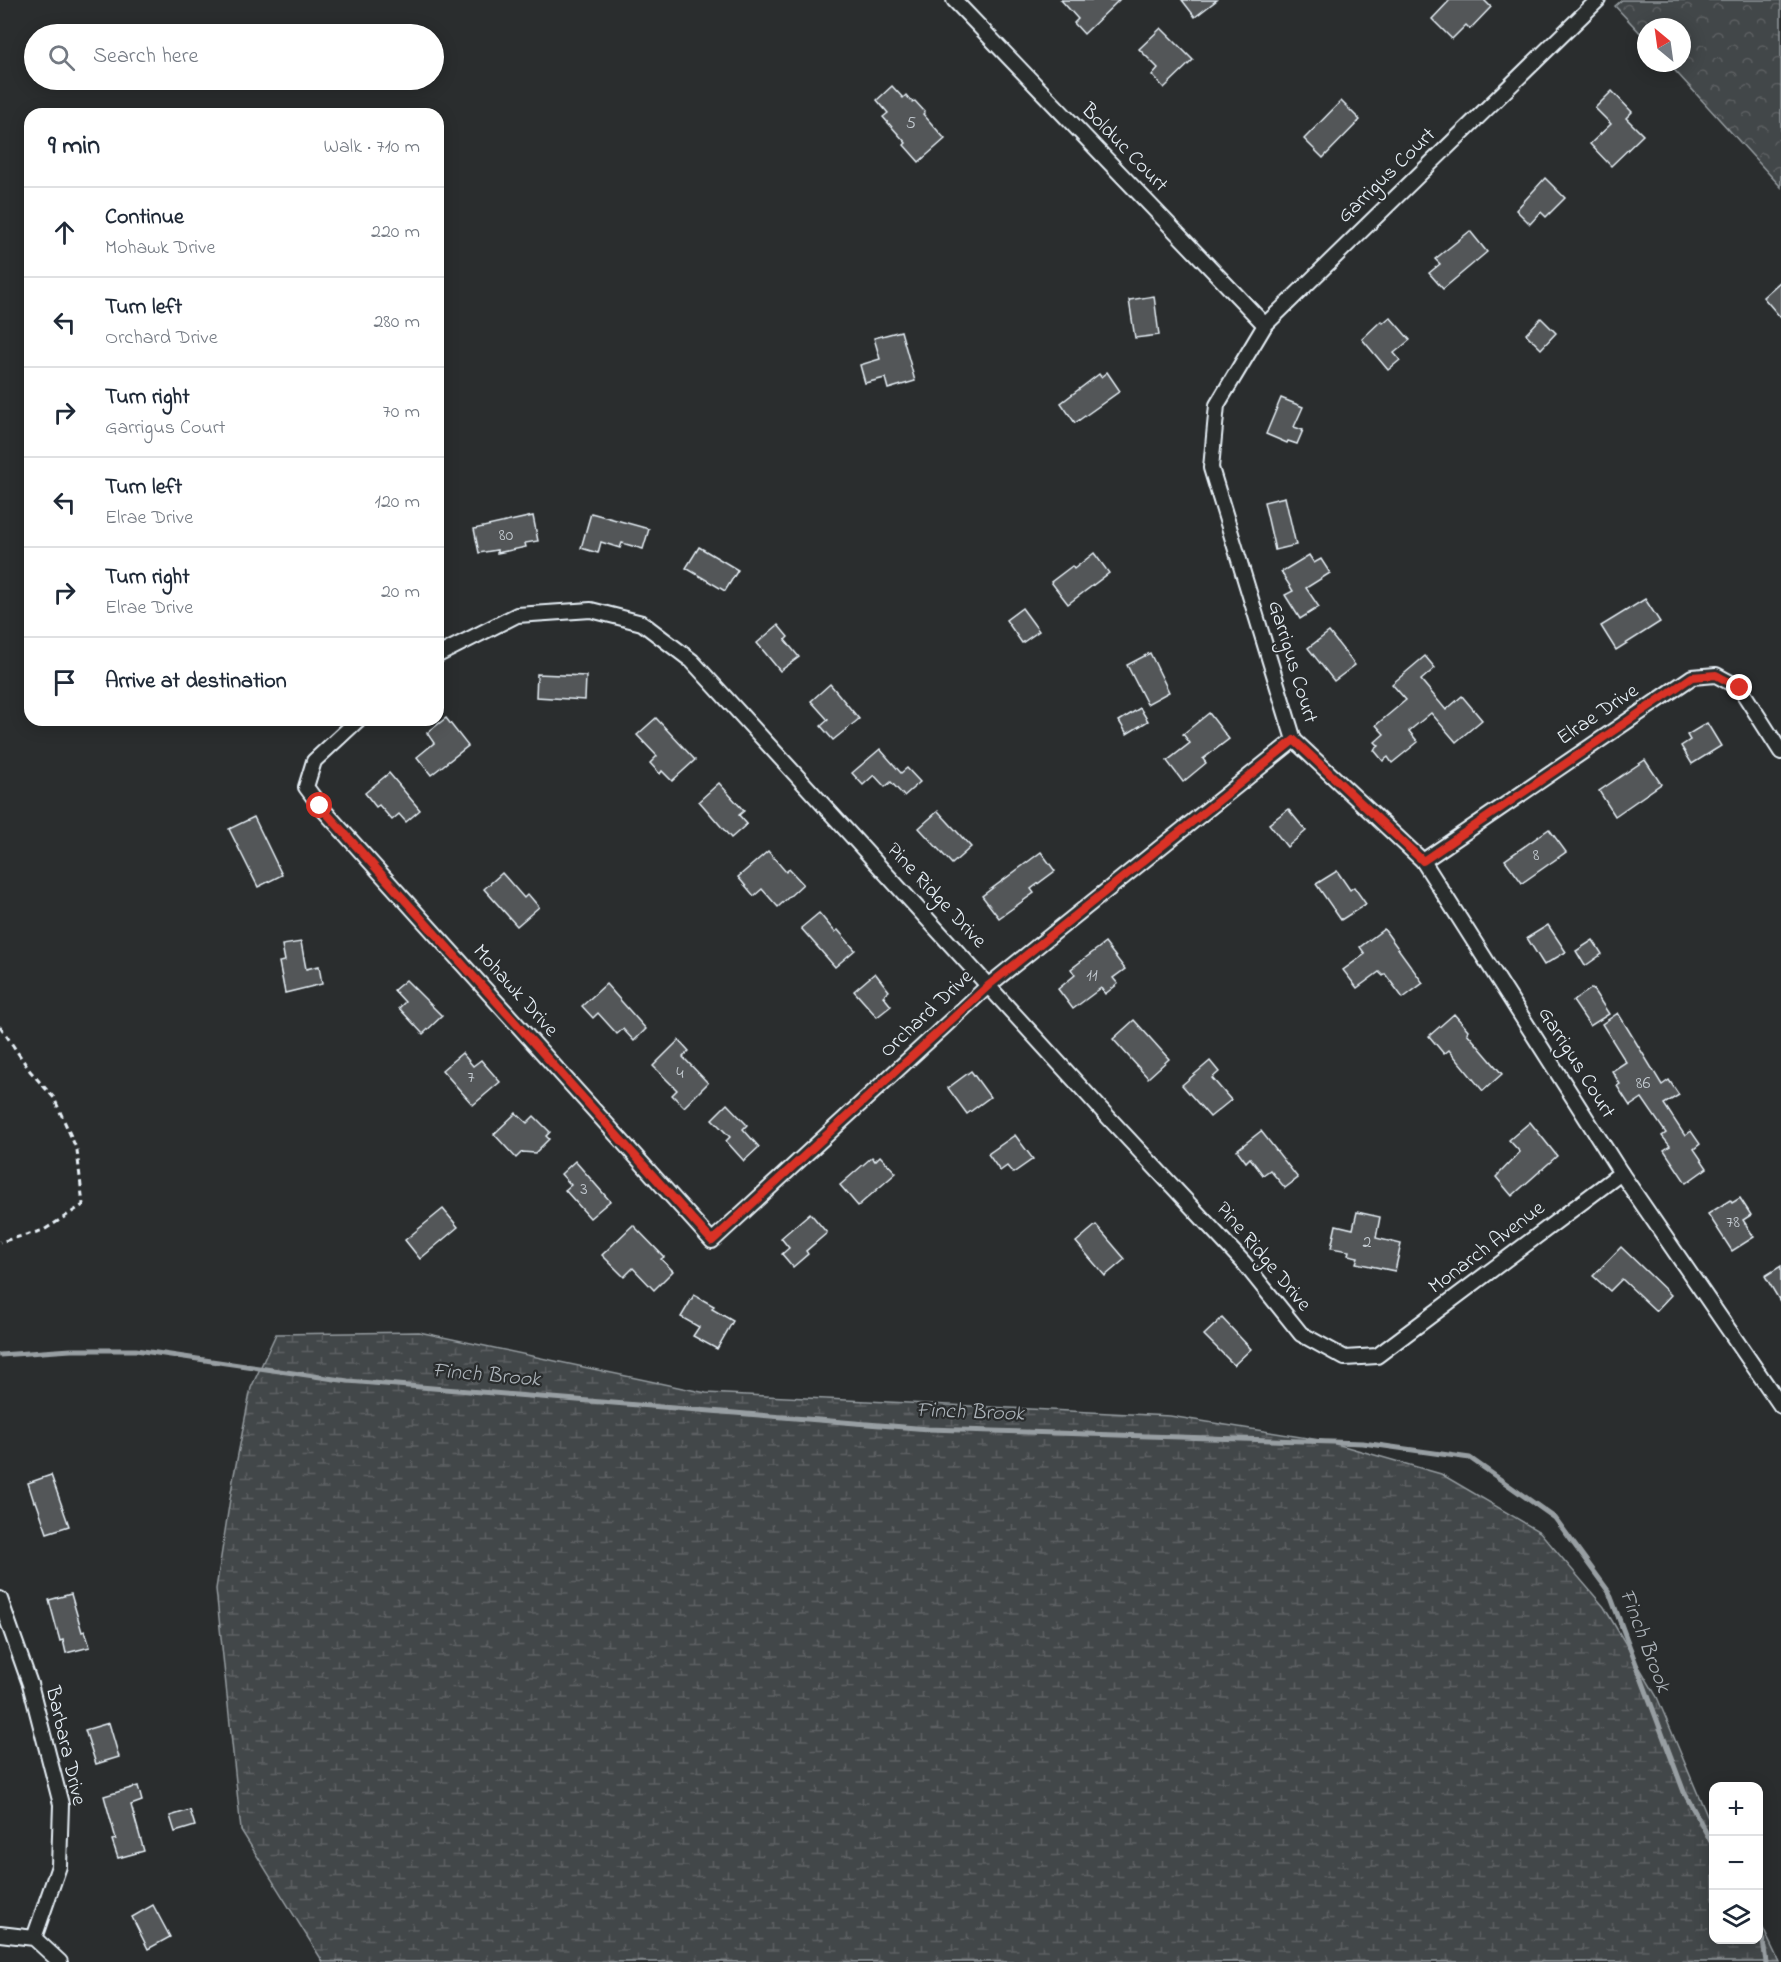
<!DOCTYPE html>
<meta charset="utf-8">
<style>
:root{--surface:#fff;--page:#f6f6f7;--text:#1f2937;--muted:#747a83;--line:#e0e1e3}
body{margin:0;font-family:"Indie Flower",sans-serif;background:var(--page);color:var(--text)}
.controls{position:absolute;right:18px;bottom:18px;display:grid;overflow:hidden;border-radius:12px;box-shadow:0 3px 15px #0003}
.controls button{width:54px;height:54px;display:grid;place-items:center;padding:0;border:0;border-bottom:2px solid var(--line);background:var(--surface);color:var(--text);font:30px sans-serif}
.compass{position:absolute;left:1637px;top:18px;width:54px;height:54px;border-radius:50%;background:var(--surface);box-shadow:0 3px 15px #0003;rotate:331deg}
.stop{position:absolute;width:18px;height:18px;margin:-14px;border:4px solid #d93025;border-radius:50%;background:#fff}
.stop.end{background:#d93025;border-color:#fff;box-shadow:0 2px 6px #0008}
.list{margin:0;padding:0;list-style:none}
h2{display:flex;justify-content:space-between;align-items:center;height:78px;margin:0;padding:0 24px;font-size:26px}
h2 small{font-size:20px;font-weight:400;color:var(--muted)}
.list li{display:grid;grid-template-columns:39px 1fr auto;gap:18px;align-items:center;box-sizing:border-box;height:90px;padding:0 24px;border-top:2px solid var(--line)}
.list b{display:block;font-size:22px;white-space:nowrap}
.list p{margin:0;font-size:20px;white-space:nowrap;color:var(--muted)}
.list em{font-size:20px;font-style:normal;color:var(--muted)}
.icon{flex:none;width:33px;height:33px;fill:none;stroke:currentColor;stroke-width:2;stroke-linecap:round;stroke-linejoin:round}
.map{position:relative;flex:none;width:1781px;height:1962px;overflow:hidden}
.search{position:absolute;background:var(--surface);box-shadow:0 3px 15px #0003;left:24px;top:24px;width:420px;height:66px;display:flex;align-items:center;gap:15px;box-sizing:border-box;padding:0 21px;border-radius:33px;color:var(--muted);font-size:22px}
.panel{position:absolute;background:var(--surface);box-shadow:0 3px 15px #0003;left:24px;top:108px;width:420px;height:618px;border-radius:18px}
.map>svg:first-child{display:block}
</style>
<div class="map">
<svg width="1781" height="1962" viewBox="0 0 1781 1962">
<defs>
<pattern id="wetland-marsh" width="20" height="14" patternUnits="userSpaceOnUse" patternTransform="scale(1.5)"><rect width="20" height="14" fill="#424648"/><path d="M1 5h8M5 5V1M11 12h8M15 12V8" fill="none" stroke="#5d6163"/></pattern>
<pattern id="park-crowns" width="20" height="18" patternUnits="userSpaceOnUse" patternTransform="scale(1.5)"><rect width="20" height="18" fill="#424648"/><path d="M2 6a3 3 0 1 1 6 0M12 15a3 3 0 1 1 6 0" fill="none" stroke="#5d6163"/></pattern>
</defs>
<rect width="100%" height="100%" fill="#2a2d2e"/>
<filter id="ink" filterUnits="userSpaceOnUse"><feTurbulence type="fractalNoise" baseFrequency=".0167" numOctaves="2"/><feDisplacementMap in="SourceGraphic" scale="12" xChannelSelector="R" yChannelSelector="G"/><feConvolveMatrix kernelMatrix="1 2 1 2 8 2 1 2 1" color-interpolation-filters="sRGB"/></filter>
<g filter="url(#ink)">
<!-- wetland -->
<path fill="url(#wetland-marsh)" stroke="#959ca0" stroke-width="1.5" d="M419,1332L706,1393L1170,1416L1326,1441L1441,1474L1540,1532L1604,1607L1657,1697L1713,1830L1714,1940H1758L1759,1920L1779,1962H323L241,1830L216,1589L233,1480L251,1388L276,1334Z"/>
<!-- park -->
<path fill="url(#park-crowns)" stroke="#959ca0" stroke-width="1.5" d="M1622,0H1781V187L1668,63H1682V27H1646V39L1615,6Z"/>
<g fill="none" stroke-linecap="round" stroke-linejoin="round">
<!-- stream -->
<g stroke="#989fa3" stroke-width="5">
<path d="M0,1355L71,1350H136L348,1381L928,1429L1363,1443L1470,1458L1555,1518L1609,1592L1684,1792L1714,1847"/>
<path d="M1758,1933L1763,1941L1766,1962"/>
</g>
</g>
<!-- building -->
<g fill="#535759" stroke="#e8f1f8" stroke-width="1.5">
<path d="M1061,0H1119L1084,34L1074,23L1078,19Z"/>
<path d="M1182,0H1217L1195,17Z"/>
<path d="M1450,0H1484L1491,7L1470,29L1466,25L1452,39L1432,19Z"/>
<path d="M1161,28L1193,60L1164,88L1152,75L1158,68L1139,49Z"/>
<path d="M892,86L903,98L906,95L912,102L915,101L925,112L923,114L945,139L919,162L904,145L906,143L883,117L888,113L877,100Z"/>
<path d="M1612,91L1632,112L1626,118L1643,135L1611,166L1590,144L1611,124L1595,108Z"/>
<path d="M1341,101L1360,120L1323,158L1304,139Z"/>
<path d="M1545,178L1565,198L1546,217L1541,212L1530,224L1516,210Z"/>
<path d="M1470,231L1487,252L1443,289L1429,273L1440,264L1435,259Z"/>
<path d="M1781,281V318L1763,297Z"/>
<path d="M1154,296L1159,335L1135,338L1129,300Z"/>
<path d="M1390,317L1410,340L1394,353L1400,360L1388,370L1362,339L1381,321L1383,323Z"/>
<path d="M1541,318L1556,333L1541,349L1526,334Z"/>
<path d="M901,331L915,381L888,389L885,378L865,383L860,365L880,359L874,338Z"/>
<path d="M1107,372L1120,391L1075,423L1061,403L1099,374L1101,377Z"/>
<path d="M1281,398L1303,407L1294,427L1303,430L1297,444L1288,441L1287,443L1266,434Z"/>
<path d="M1285,497L1296,545L1275,550L1264,502Z"/>
<path d="M591,513L649,529L643,549L622,543L620,548L601,542L598,553L581,548Z"/>
<path d="M533,516L538,541L525,543L526,547L497,553V550L479,553L474,529Z"/>
<path d="M699,547L738,570L725,591L686,568Z"/>
<path d="M1094,553L1109,573L1068,604L1051,582L1072,566L1074,569Z"/>
<path d="M1309,555L1314,563L1321,559L1330,573L1306,588L1319,607L1300,619L1285,595L1293,591L1281,572Z"/>
<path d="M1645,599L1660,622L1616,650L1601,626Z"/>
<path d="M1022,608L1039,631L1022,643L1006,620Z"/>
<path d="M778,625L788,637L785,640L799,657L780,671L757,643Z"/>
<path d="M1329,632L1355,665L1334,681L1308,648Z"/>
<path d="M1150,653L1169,692L1147,704L1127,665Z"/>
<path d="M1425,656L1435,668L1421,680L1446,710L1462,696L1482,720L1456,742L1431,713L1409,731L1418,742L1392,763L1388,757L1383,761L1374,750L1379,746L1375,742L1384,734L1376,725L1406,700L1392,684Z"/>
<path d="M537,674L586,676L585,700L536,697Z"/>
<path d="M830,684L859,719L833,740L821,726L828,720L811,701Z"/>
<path d="M1140,708L1148,721L1127,734L1119,721Z"/>
<path d="M1209,713L1229,739L1203,759L1206,763L1183,782L1167,761L1190,743L1183,734Z"/>
<path d="M446,718L468,746L431,775L417,757L434,743L427,733Z"/>
<path d="M656,718L695,760L672,781L662,771L660,774L650,763L657,756L637,735Z"/>
<path d="M1707,723L1721,746L1692,764L1681,746L1690,740L1687,735Z"/>
<path d="M880,749L901,773L907,768L920,782L904,796L891,782L885,787L874,775L863,785L852,773Z"/>
<path d="M1645,760L1661,784L1615,816L1599,791Z"/>
<path d="M389,773L420,810L406,822L399,814L392,820L379,805L376,807L365,793Z"/>
<path d="M719,783L744,811L739,815L747,824L731,838L699,801Z"/>
<path d="M1288,809L1306,831L1287,847L1269,824Z"/>
<path d="M938,811L971,847L952,864L919,828Z"/>
<path d="M254,817L282,875L258,887L229,829Z"/>
<path d="M1549,829L1566,852L1522,883L1505,860Z"/>
<path d="M768,851L786,872L789,869L803,884L778,907L762,889L754,896L738,877Z"/>
<path d="M1041,852L1055,871L1031,889L1034,893L999,918L982,896Z"/>
<path d="M1337,871L1350,890L1354,887L1366,904L1341,920L1316,884Z"/>
<path d="M502,873L524,898L528,894L539,907L517,926L484,889Z"/>
<path d="M819,913L835,932L838,930L855,950L835,967L801,928Z"/>
<path d="M1548,925L1566,952L1544,965L1527,938Z"/>
<path d="M1384,929L1423,983L1403,998L1385,974L1383,976L1379,972L1357,988L1343,970L1365,954L1360,947Z"/>
<path d="M1593,940L1602,954L1585,966L1576,951Z"/>
<path d="M301,942L306,969L319,966L322,984L285,993L279,962L285,961L282,945Z"/>
<path d="M1105,943L1125,969L1113,978L1118,984L1105,994L1101,988L1073,1009L1058,989L1075,975L1071,969Z"/>
<path d="M875,973L889,991L883,996L891,1006L877,1017L854,991Z"/>
<path d="M406,980L442,1016L423,1034L399,1008L405,1002L394,990Z"/>
<path d="M606,984L646,1029L634,1041L623,1029L617,1034L598,1013L593,1018L582,1006Z"/>
<path d="M1592,988L1609,1014L1590,1026L1573,1001Z"/>
<path d="M1618,1013L1662,1085L1669,1080L1679,1095L1664,1104L1685,1136L1691,1131L1700,1144L1694,1149L1707,1168L1686,1183L1664,1150L1670,1146L1662,1136L1666,1133L1642,1098L1630,1106L1617,1086L1620,1084L1612,1071L1626,1062L1602,1024Z"/>
<path d="M1454,1014L1468,1030L1467,1033L1502,1074L1483,1091L1449,1050L1444,1054L1429,1036Z"/>
<path d="M1134,1020L1169,1059L1148,1078L1113,1039Z"/>
<path d="M679,1040L689,1051L683,1057L708,1083L684,1107L672,1095L677,1090L653,1066Z"/>
<path d="M462,1053L473,1066L481,1060L500,1082L473,1105L442,1070Z"/>
<path d="M1210,1061L1219,1072L1212,1078L1231,1100L1210,1117L1182,1085Z"/>
<path d="M971,1071L990,1097L967,1114L948,1088Z"/>
<path d="M727,1104L747,1125L743,1129L759,1147L744,1161L726,1141L730,1137L712,1119Z"/>
<path d="M516,1113L527,1123L534,1116L550,1132L546,1136L549,1139L535,1153L522,1152L516,1158L494,1134Z"/>
<path d="M1530,1122L1557,1156L1512,1196L1496,1177L1520,1152L1509,1140Z"/>
<path d="M1261,1131L1298,1178L1285,1188L1270,1170L1263,1175L1250,1158L1246,1162L1237,1150Z"/>
<path d="M1015,1135L1033,1159L1013,1173L1007,1166L1000,1171L988,1154Z"/>
<path d="M880,1156L896,1173L858,1206L840,1185L872,1157L875,1161Z"/>
<path d="M575,1161L610,1201L590,1218L565,1190L571,1185L561,1174Z"/>
<path d="M1740,1198L1751,1215L1743,1220L1754,1237L1732,1251L1708,1214L1730,1200L1732,1203Z"/>
<path d="M443,1209L458,1227L420,1259L405,1240Z"/>
<path d="M1357,1212L1380,1217L1376,1238L1401,1244L1395,1271L1356,1263L1358,1257L1348,1255L1349,1251L1331,1248L1336,1225L1353,1229Z"/>
<path d="M810,1213L827,1233L806,1251L808,1254L793,1267L782,1254L789,1248L781,1238Z"/>
<path d="M633,1225L664,1257L661,1259L673,1271L654,1290L633,1268L624,1277L602,1255Z"/>
<path d="M1096,1225L1125,1259L1105,1276L1076,1242Z"/>
<path d="M1621,1247L1671,1295L1656,1311L1622,1279L1610,1291L1593,1276Z"/>
<path d="M1781,1266V1303L1765,1276Z"/>
<path d="M694,1295L714,1306L712,1309L733,1321L717,1349L693,1336L699,1327L681,1317Z"/>
<path d="M1222,1318L1251,1349L1234,1365L1204,1335Z"/>
<path d="M51,1475L69,1526L47,1533L36,1501L34,1502L28,1483Z"/>
<path d="M71,1594L82,1632L85,1631L90,1647L66,1653L63,1640L60,1641L49,1600Z"/>
<path d="M109,1723L119,1757L96,1764L85,1730Z"/>
<path d="M138,1786L142,1801L131,1805L144,1851L118,1858L112,1840L116,1839L104,1796Z"/>
<path d="M190,1810L195,1826L175,1832L170,1816Z"/>
<path d="M153,1905L170,1937L148,1949L132,1917Z"/>
</g>
<g fill="none" stroke-linecap="round" stroke-linejoin="round">
<!-- street casing -->
<g stroke="#e8f1f8" stroke-width="18">
<g id="street">
<path d="M954,0L1265,325"/>
<path d="M1598,0L1265,325L1217,405L1211,468L1294,740L1423,861L1621,1173L1781,1406"/>
<path d="M438,655L517,615L591,610L642,623L692,661L1108,1117L1244,1263L1301,1334L1345,1358L1377,1356L1621,1173"/>
<path d="M358,720L314,761L306,787L320,806L712,1241L989,985L1294,740"/>
<path d="M1423,861L1692,677L1716,675L1740,688L1781,752"/>
<path d="M0,1599L30,1684L61,1804L59,1866L34,1938"/>
<path d="M0,1934L34,1938L60,1962"/>
</g>
</g>
<!-- path -->
<path stroke="#e8f1f8" stroke-width="3" stroke-dasharray="6 4.5" stroke-linecap="butt" d="M0,1026L30,1071L54,1098L77,1150L83,1205L44,1230L0,1242"/>
<!-- street -->
<use href="#street" stroke="#2a2d2e" stroke-width="14"/>
</g>
</g>
<g fill="none" stroke-linecap="round" stroke-linejoin="round" filter="url(#ink)">
<!-- route -->
<path stroke="#d93025" stroke-width="8" d="M320,806L712,1241L989,985L1294,740L1423,861L1692,677L1716,675L1740,688"/>
</g>
<g text-anchor="middle" dominant-baseline="central" stroke-width="4.5" stroke-linejoin="round" paint-order="stroke">
<!-- number labels -->
<g font-size="18" fill="#c3cad0">
<text x="911" y="124">5</text>
<text x="506" y="536">80</text>
<text x="1536" y="856">8</text>
<text x="1092" y="976">11</text>
<text x="680" y="1074">4</text>
<text x="471" y="1078">7</text>
<text x="1643" y="1084">86</text>
<text x="584" y="1190">3</text>
<text x="1733" y="1223">78</text>
<text x="1367" y="1243">2</text>
</g>
<!-- street labels -->
<g font-size="21" fill="#e8f1f8" stroke="#2a2d2e">
<text transform="translate(1124 148) rotate(46)">Bolduc Court</text>
<text transform="translate(1387 176) rotate(-44)">Garrigus Court</text>
<text transform="translate(1292 662) rotate(73)">Garrigus Court</text>
<text transform="translate(1598 715) rotate(-34)">Elrae Drive</text>
<text transform="translate(936 896) rotate(47)">Pine Ridge Drive</text>
<text transform="translate(515 991) rotate(48)">Mohawk Drive</text>
<text transform="translate(927 1014) rotate(-43)">Orchard Drive</text>
<text transform="translate(1576 1063) rotate(58)">Garrigus Court</text>
<text transform="translate(1487 1248) rotate(-37)">Monarch Avenue</text>
<text transform="translate(1263 1257) rotate(50)">Pine Ridge Drive</text>
<text transform="translate(65 1746) rotate(77)">Barbara Drive</text>
</g>
<!-- water labels -->
<g font-size="22" font-style="italic" fill="#acb3b9" stroke="#2a2d2e">
<text transform="translate(486 1376) rotate(5)">Finch Brook</text>
<text transform="translate(970 1413) rotate(2)">Finch Brook</text>
<text transform="translate(1644 1641) rotate(69)">Finch Brook</text>
</g>
</g>
</svg>
<div class="controls">
<button>+</button>
<button>−</button>
<button><svg class="icon" aria-label="layers" viewBox="0 0 24 24"><path d="M12 4l9 5-9 5-9-5zM3 14l9 5 9-5"/></svg></button>
</div>
<svg class="compass" viewBox="-18 -18 36 36"><path d="M0-13l5 13h-10z" fill="#e53935"/><path d="M0 13l5-13h-10z" fill="#747a83"/></svg>
<div class="stop" style="left:320px;top:806px"></div>
<div class="stop end" style="left:1740px;top:688px"></div>
<div class="search"><svg class="icon" aria-label="search" viewBox="0 0 24 24"><circle cx="10" cy="10" r="6"/><path d="M15 15l6 6"/></svg>Search here</div>
<section class="panel">
<h2>9 min<small>Walk · 710 m</small></h2>
<ul class="list">
<li><svg class="icon" aria-label="ahead" viewBox="0 0 24 24"><path d="M12 20V5M6 11l6-6 6 6"/></svg><div><b>Continue</b><p>Mohawk Drive</p></div><em>220 m</em></li>
<li><svg class="icon" aria-label="left" viewBox="0 0 24 24"><path d="M17 20v-9H6M10 6l-5 5 5 5"/></svg><div><b>Turn left</b><p>Orchard Drive</p></div><em>280 m</em></li>
<li><svg class="icon" aria-label="right" viewBox="0 0 24 24"><path d="M7 20v-9h11M14 6l5 5-5 5"/></svg><div><b>Turn right</b><p>Garrigus Court</p></div><em>70 m</em></li>
<li><svg class="icon" aria-label="left" viewBox="0 0 24 24"><path d="M17 20v-9H6M10 6l-5 5 5 5"/></svg><div><b>Turn left</b><p>Elrae Drive</p></div><em>120 m</em></li>
<li><svg class="icon" aria-label="right" viewBox="0 0 24 24"><path d="M7 20v-9h11M14 6l5 5-5 5"/></svg><div><b>Turn right</b><p>Elrae Drive</p></div><em>20 m</em></li>
<li><svg class="icon" aria-label="arrive" viewBox="0 0 24 24"><path d="M6 21V4h12l-3 4 3 4H6"/></svg><div><b>Arrive at destination</b></div></li>
</ul>
</section>
</div>
